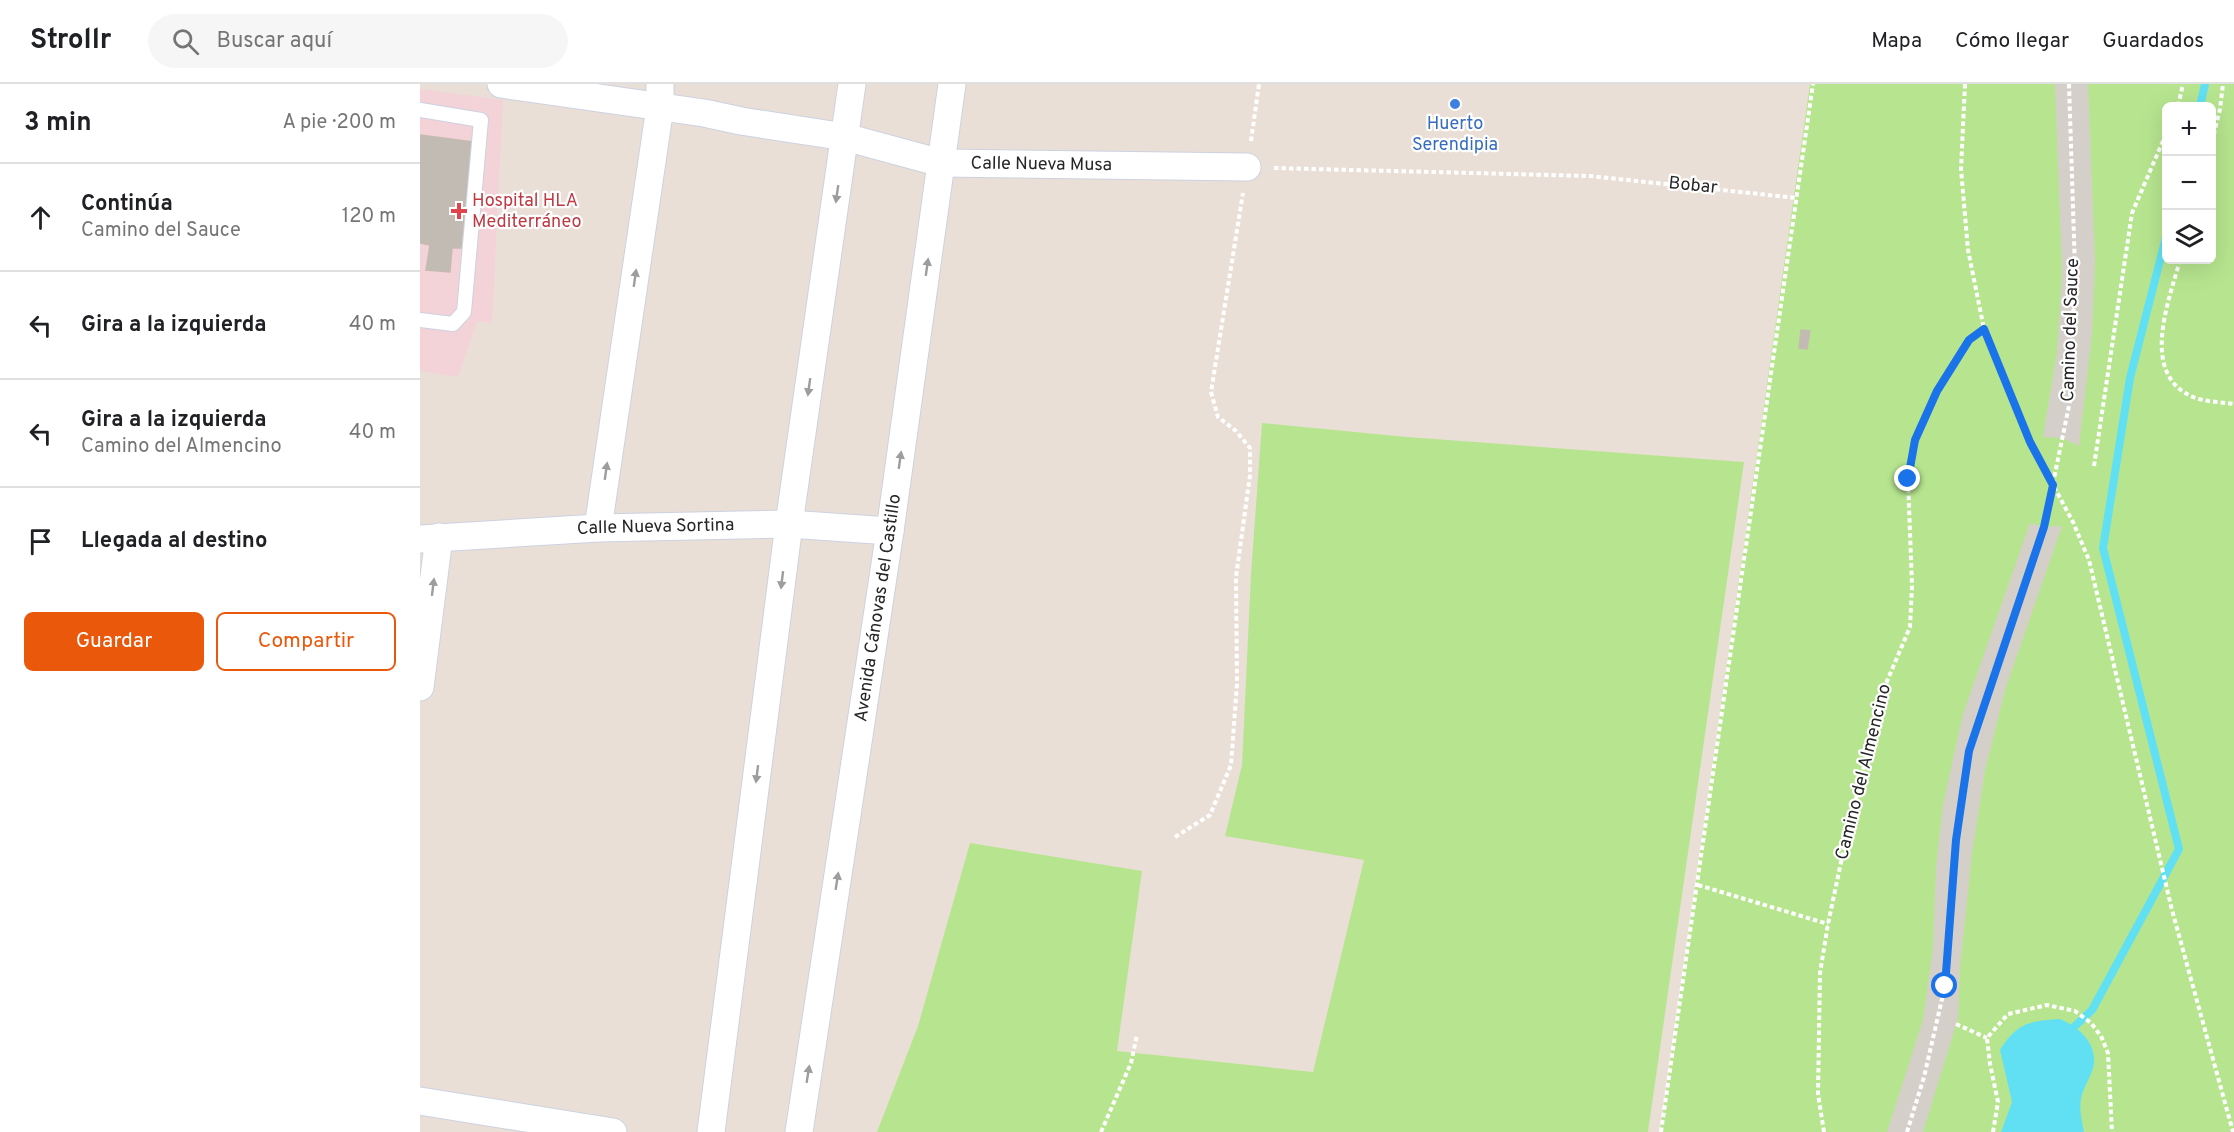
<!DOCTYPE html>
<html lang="es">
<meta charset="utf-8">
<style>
:root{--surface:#fff;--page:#f6f6f6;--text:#202124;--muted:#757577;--line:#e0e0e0;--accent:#ea580c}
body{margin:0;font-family:Overpass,sans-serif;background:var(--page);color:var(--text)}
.controls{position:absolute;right:18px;top:18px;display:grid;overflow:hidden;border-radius:9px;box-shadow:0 6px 24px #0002}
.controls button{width:54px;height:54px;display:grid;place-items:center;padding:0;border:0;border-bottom:2px solid var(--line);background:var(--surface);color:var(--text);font:30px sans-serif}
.stop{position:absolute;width:18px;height:18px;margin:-14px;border:4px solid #1a73e8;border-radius:50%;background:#fff}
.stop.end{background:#1a73e8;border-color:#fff;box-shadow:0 2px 6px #0008}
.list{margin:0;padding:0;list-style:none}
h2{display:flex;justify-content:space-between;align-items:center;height:78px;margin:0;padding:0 24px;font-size:26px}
h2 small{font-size:20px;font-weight:400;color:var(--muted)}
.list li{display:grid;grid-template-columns:39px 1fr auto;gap:18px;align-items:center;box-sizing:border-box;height:108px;padding:0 24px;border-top:2px solid var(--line)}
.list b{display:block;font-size:22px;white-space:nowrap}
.list p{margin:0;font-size:20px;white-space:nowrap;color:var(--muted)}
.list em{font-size:20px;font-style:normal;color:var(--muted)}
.actions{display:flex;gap:12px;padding:18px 24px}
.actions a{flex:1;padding:14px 0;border:2px solid var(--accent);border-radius:9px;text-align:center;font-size:21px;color:var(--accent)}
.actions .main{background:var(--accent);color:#fff}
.icon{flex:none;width:33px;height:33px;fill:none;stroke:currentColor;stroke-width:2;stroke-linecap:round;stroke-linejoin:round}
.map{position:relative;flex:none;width:1814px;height:1048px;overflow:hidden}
header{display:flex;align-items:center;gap:36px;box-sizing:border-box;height:84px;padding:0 30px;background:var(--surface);border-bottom:2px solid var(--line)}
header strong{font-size:28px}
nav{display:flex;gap:33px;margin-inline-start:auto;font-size:21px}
.search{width:420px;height:54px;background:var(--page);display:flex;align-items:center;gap:15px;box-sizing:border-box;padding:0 21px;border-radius:33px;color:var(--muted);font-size:22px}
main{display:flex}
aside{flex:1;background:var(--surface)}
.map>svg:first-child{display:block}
</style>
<header>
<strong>Strollr</strong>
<div class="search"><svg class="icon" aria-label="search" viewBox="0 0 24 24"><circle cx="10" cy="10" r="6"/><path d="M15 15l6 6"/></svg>Buscar aquí</div>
<nav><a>Mapa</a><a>Cómo llegar</a><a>Guardados</a></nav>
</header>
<main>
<aside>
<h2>3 min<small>A pie · 200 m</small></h2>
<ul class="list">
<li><svg class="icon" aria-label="ahead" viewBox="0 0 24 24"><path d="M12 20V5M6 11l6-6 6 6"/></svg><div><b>Continúa</b><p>Camino del Sauce</p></div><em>120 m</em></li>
<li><svg class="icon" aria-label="left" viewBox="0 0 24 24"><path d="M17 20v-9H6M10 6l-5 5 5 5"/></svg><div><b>Gira a la izquierda</b></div><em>40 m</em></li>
<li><svg class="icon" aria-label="left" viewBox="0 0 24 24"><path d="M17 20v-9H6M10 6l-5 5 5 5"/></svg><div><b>Gira a la izquierda</b><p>Camino del Almencino</p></div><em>40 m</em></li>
<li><svg class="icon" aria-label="arrive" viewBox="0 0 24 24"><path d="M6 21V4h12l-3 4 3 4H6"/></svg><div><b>Llegada al destino</b></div></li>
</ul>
<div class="actions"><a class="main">Guardar</a><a>Compartir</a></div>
</aside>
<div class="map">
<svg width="1814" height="1048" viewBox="0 0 1814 1048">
<rect width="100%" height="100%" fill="#eadfd6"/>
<!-- medical -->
<path fill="#f3d2d8" d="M0,5L83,16L72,239L57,237L38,293L0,287Z"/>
<!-- green -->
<g fill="#b7e58f" fill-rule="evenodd">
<path d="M1390,0H1814V1048H1240ZM1746,22H1792V176H1746Z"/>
<path d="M842,339L987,353L1324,378L1228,1048H457L498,942L550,759L722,787L697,967L893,988L944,776L805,752L822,681L831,490Z"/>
</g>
<!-- plaza -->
<g fill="#d5cfc9">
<path d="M1635,0H1668L1675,178L1672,249L1659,362L1642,354L1623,353L1637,268L1642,188Z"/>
<path d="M1610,439L1624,443L1642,442L1585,606L1565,686L1552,769L1540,884L1538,934L1503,1048H1467L1503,936L1513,864L1516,783L1523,721L1543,630Z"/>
</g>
<!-- water -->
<path fill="#61e0f4" d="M1640,935C1658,943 1676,957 1674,980C1672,992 1663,1003 1661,1015C1659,1027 1662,1037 1664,1048H1581L1592,1018L1580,966C1597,939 1609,937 1640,935Z"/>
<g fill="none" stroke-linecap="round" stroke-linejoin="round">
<!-- stream -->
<g stroke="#61e0f4" stroke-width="8">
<path d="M1780,22L1785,0"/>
<path d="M1655,942L1672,926L1759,765L1683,464L1710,294L1746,153"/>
</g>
</g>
<!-- building -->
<g fill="#c1bbb3" stroke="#c5bbb0" stroke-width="1.5">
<path d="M0,51L53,58L41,164H32L30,188L6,186L10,161L0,159Z"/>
<path d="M1381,246L1390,247L1387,265L1379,264Z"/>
</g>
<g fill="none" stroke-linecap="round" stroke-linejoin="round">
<!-- service casing -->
<g stroke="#ccd2e1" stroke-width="16">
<path id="service" d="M0,26L61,36L44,228L33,240L0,236"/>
</g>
<!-- minor casing -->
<g stroke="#ccd2e1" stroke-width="29">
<g id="minor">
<path id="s1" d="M81,0L284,29L321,37L425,53L521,79L827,83"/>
<path d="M178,444L240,23V0"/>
<path id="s2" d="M0,455L178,444L369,440L470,447"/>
<path d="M0,603L19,453"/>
<path d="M0,1017L193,1048"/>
<path d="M291,1048L369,440L432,0"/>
<path id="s3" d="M379,1048L470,447L532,0"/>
</g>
</g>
<!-- path -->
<g stroke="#fff" stroke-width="4" stroke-dasharray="4.5 3" stroke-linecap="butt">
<path d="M1545,0L1541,85L1548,166L1564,245L1610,358L1653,438L1669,476L1752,826L1813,1048"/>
<path d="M1758,22L1763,0"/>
<path d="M831,57L839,0"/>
<path d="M1792,58L1800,25L1803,0"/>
<path d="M854,84L1170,92L1377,114"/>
<path d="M1760,176C1749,217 1719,290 1773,313C1785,318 1801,318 1814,320"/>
<path d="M1674,382L1712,129L1746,50"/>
<path d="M755,753L790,731L811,681L817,600L816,493L830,391V364L816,347L798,333L791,308L823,109"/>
<path d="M1278,801L1408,840"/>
<path d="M1536,940L1567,954"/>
<path d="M681,1048L711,979L717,951"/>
<path d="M1241,1048L1393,0"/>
<path d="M1404,1048L1398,1010L1400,889L1408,840L1424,764L1462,609L1490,543L1492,502L1488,395L1495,356L1517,307L1549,257L1564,245"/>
<path d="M1487,1048L1504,993L1525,902L1536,756L1549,667L1624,443L1650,317L1655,185L1649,0"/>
<path d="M1573,1048L1578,1018L1570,980L1567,954L1588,930L1627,921L1655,927L1671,939L1681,952L1688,969L1692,1048"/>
</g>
<!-- service -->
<use href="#service" stroke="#fff" stroke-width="14"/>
<!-- minor -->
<use href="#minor" stroke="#fff" stroke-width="27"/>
</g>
<!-- one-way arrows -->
<defs><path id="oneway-solid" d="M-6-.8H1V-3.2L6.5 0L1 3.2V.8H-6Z" transform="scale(1.5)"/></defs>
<g fill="#9d9d9d">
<use href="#oneway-solid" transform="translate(417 110) rotate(98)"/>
<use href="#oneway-solid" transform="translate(507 183) rotate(-82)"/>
<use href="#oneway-solid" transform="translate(215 194) rotate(-82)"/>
<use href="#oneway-solid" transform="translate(389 303) rotate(98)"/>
<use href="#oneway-solid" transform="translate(480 376) rotate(-82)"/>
<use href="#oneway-solid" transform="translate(186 387) rotate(-82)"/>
<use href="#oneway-solid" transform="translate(362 496) rotate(97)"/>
<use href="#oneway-solid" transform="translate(13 503) rotate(-83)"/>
<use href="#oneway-solid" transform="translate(337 690) rotate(97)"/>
<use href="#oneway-solid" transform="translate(417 797) rotate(-81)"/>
<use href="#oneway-solid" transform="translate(388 990) rotate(-81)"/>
</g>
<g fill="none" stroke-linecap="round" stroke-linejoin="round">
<!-- route -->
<path stroke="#1a73e8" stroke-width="8" d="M1488,395L1495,356L1517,307L1549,256L1564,245L1610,358L1633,401L1624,443L1549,667L1536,756L1525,902"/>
</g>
<!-- markers -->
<circle fill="#3f7fe0" stroke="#fff" stroke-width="2" cx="1035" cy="20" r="6"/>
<path fill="#e0444e" stroke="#fff" stroke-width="2" d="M36 118h6v6h6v6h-6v6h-6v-6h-6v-6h6z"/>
<g text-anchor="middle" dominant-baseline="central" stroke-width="4.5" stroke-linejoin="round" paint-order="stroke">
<!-- shop labels -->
<g font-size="18" fill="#366cbe" stroke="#fff">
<text x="1035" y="40">Huerto<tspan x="1035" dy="21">Serendipia</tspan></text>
</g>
<!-- street labels -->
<g font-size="18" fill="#262626" stroke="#fff">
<text stroke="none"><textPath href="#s1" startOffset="548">Calle Nueva Musa</textPath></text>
<text transform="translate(1273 102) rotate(6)">Bobar</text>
<text transform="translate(1651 246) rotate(-88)">Camino del Sauce</text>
<text stroke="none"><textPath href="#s2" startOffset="236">Calle Nueva Sortina</textPath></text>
<text stroke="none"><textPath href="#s3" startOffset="530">Avenida Cánovas del Castillo</textPath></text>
<text transform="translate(1444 688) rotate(-76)">Camino del Almencino</text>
</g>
<!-- health labels -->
<g font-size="18" fill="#be3a42" stroke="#fff" text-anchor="start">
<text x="52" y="117">Hospital HLA<tspan x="52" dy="21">Mediterráneo</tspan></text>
</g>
</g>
</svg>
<div class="controls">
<button>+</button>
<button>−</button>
<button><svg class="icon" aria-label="layers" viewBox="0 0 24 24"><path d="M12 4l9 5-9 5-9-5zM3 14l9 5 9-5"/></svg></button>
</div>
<div class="stop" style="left:1525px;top:902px"></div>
<div class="stop end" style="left:1488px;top:395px"></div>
</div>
</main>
